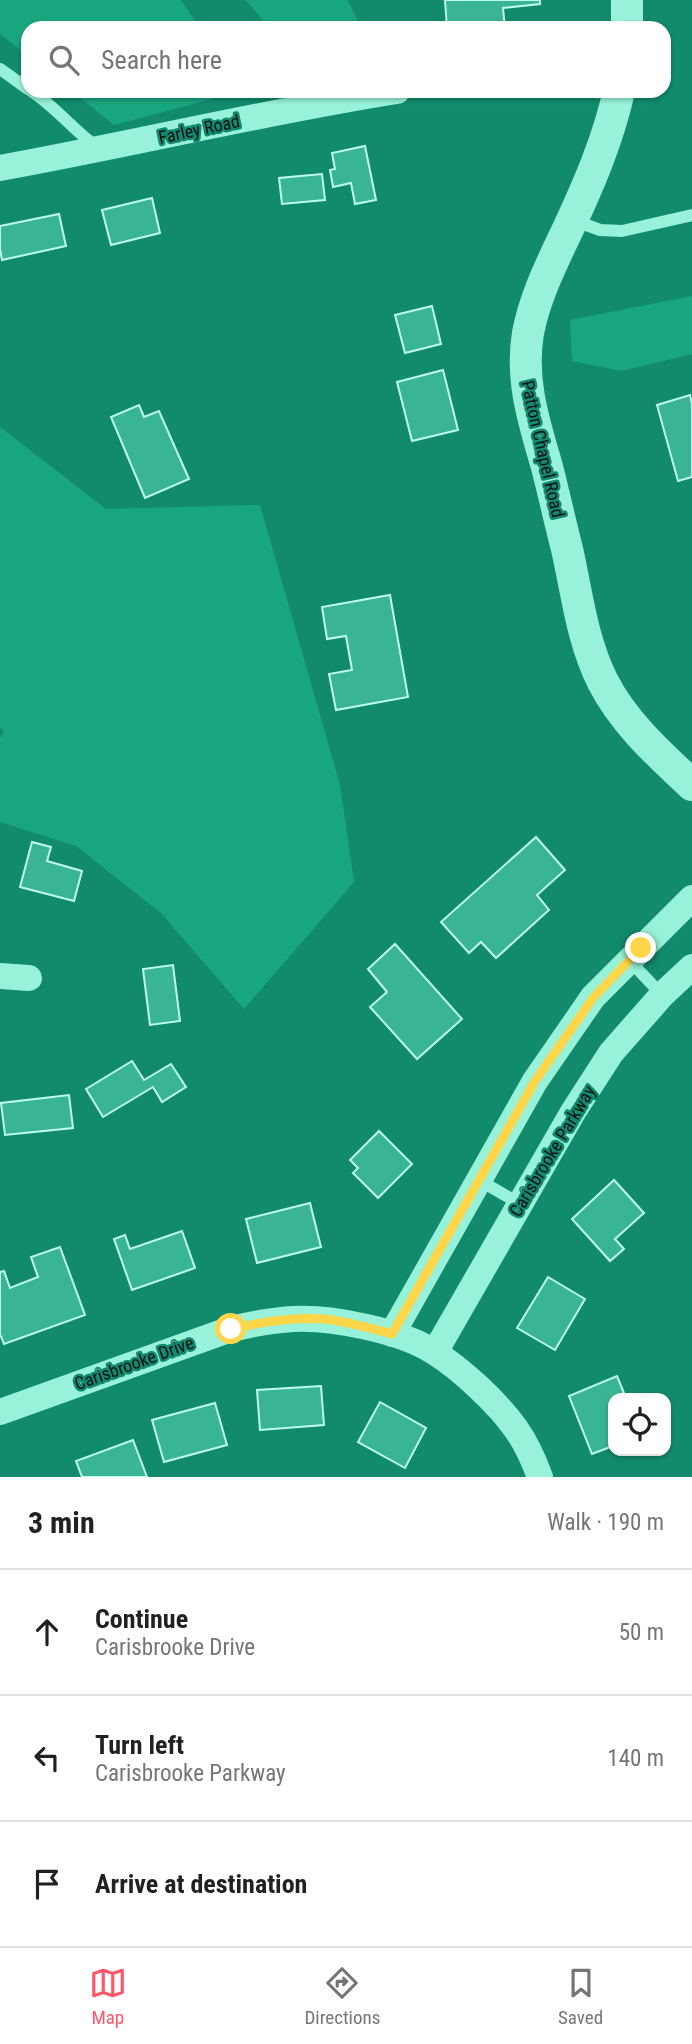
<!DOCTYPE html>
<meta charset="utf-8">
<style>
:root{--surface:#fff;--page:#f2f2f2;--text:#202124;--muted:#757577;--line:#e0e0e0;--accent:#ff586b}
body{margin:0;font-family:"Roboto Condensed",sans-serif;background:var(--page);color:var(--text)}
.controls{position:absolute;right:21px;bottom:21px;display:grid;overflow:hidden;border-radius:14px;box-shadow:0 2px 5px #0004}
.controls button{width:63px;height:63px;display:grid;place-items:center;padding:0;border:0;border-bottom:2px solid var(--line);background:var(--surface);color:var(--text);font:35px sans-serif}
.stop{position:absolute;width:21px;height:21px;margin:-16px;border:5px solid #ffd54a;border-radius:50%;background:#fff}
.stop.end{background:#ffd54a;border-color:#fff;box-shadow:0 2px 7px #0008}
.list{margin:0;padding:0;list-style:none}
h2{display:flex;justify-content:space-between;align-items:center;height:91px;margin:0;padding:0 28px;font-size:30px}
h2 small{font-size:23px;font-weight:400;color:var(--muted)}
.list li{display:grid;grid-template-columns:46px 1fr auto;gap:21px;align-items:center;box-sizing:border-box;height:126px;padding:0 28px;border-top:2px solid var(--line)}
.list b{display:block;font-size:26px;white-space:nowrap}
.list p{margin:0;font-size:23px;white-space:nowrap;color:var(--muted)}
.list em{font-size:23px;font-style:normal;color:var(--muted)}
.icon{flex:none;width:38px;height:38px;fill:none;stroke:currentColor;stroke-width:2;stroke-linecap:round;stroke-linejoin:round}
.map{position:relative;flex:none;width:692px;height:1477px;overflow:hidden}
.search{position:absolute;background:var(--surface);box-shadow:0 2px 5px #0004;left:21px;right:21px;top:21px;height:77px;display:flex;align-items:center;gap:18px;box-sizing:border-box;padding:0 24px;border-radius:21px;color:var(--muted);font-size:26px}
.sheet{height:469px;background:var(--surface)}
nav{display:flex;justify-content:space-around;align-items:center;box-sizing:border-box;height:98px;border-top:2px solid var(--line);background:var(--surface);font-size:19px;color:var(--muted)}
nav a{display:grid;justify-items:center;gap:4px}
nav .on{color:var(--accent)}
.map>svg:first-child{display:block}
</style>
<div class="map">
<svg width="692" height="1477" viewBox="0 0 692 1477">
<rect width="100%" height="100%" fill="#118b6c"/>
<!-- green -->
<g fill="#18a67f">
<path d="M0,0H181L200,28H28V56L0,34Z"/>
<path d="M246,0H348L361,28H269Z"/>
<path d="M72,91H242L114,125Z"/>
<path d="M692,296V354L622,371L572,361L570,320Z"/>
<path d="M0,427L106,509L260,505L340,785L354,882L244,1009L161,913L76,846L0,822V738L4,732L0,727Z"/>
</g>
<!-- building -->
<g fill="#39b594" stroke="#befdec" stroke-width="2">
<path d="M445,0H540V4L503,8L505,28H447Z"/>
<path d="M365,146L376,200L355,204L351,183L333,187L330,170L335,169L332,153Z"/>
<path d="M322,174L325,200L282,204L279,178Z"/>
<path d="M152,198L160,233L111,245L102,210Z"/>
<path d="M59,214L66,246L2,260L0,249V226Z"/>
<path d="M432,306L441,344L405,353L395,315Z"/>
<path d="M443,370L458,430L412,441L397,382Z"/>
<path d="M690,395L692,404V477L678,481L657,405Z"/>
<path d="M139,405L144,417L159,411L189,479L145,498L111,417Z"/>
<path d="M390,595L408,697L336,710L329,674L352,670L346,636L327,639L322,607Z"/>
<path d="M536,837L565,870L537,895L549,910L496,958L481,942L469,953L441,922Z"/>
<path d="M32,842L51,847L47,861L82,871L74,901L20,887Z"/>
<path d="M395,944L462,1019L417,1059L370,1007L387,992L368,969Z"/>
<path d="M173,965L180,1021L150,1025L143,969Z"/>
<path d="M132,1061L144,1080L171,1064L186,1087L162,1102L153,1087L103,1117L86,1089Z"/>
<path d="M69,1095L73,1128L5,1135L1,1103Z"/>
<path d="M379,1131L412,1164L378,1198L353,1173L358,1168L350,1160Z"/>
<path d="M614,1180L644,1213L615,1239L624,1249L610,1261L572,1219Z"/>
<path d="M310,1203L321,1247L257,1263L246,1219Z"/>
<path d="M182,1231L195,1268L132,1290L114,1239L125,1235L130,1249Z"/>
<path d="M60,1247L85,1315L4,1344L0,1334V1272L4,1271L10,1288L38,1277L31,1257Z"/>
<path d="M548,1277L585,1299L555,1350L517,1328Z"/>
<path d="M617,1376L624,1393L613,1398V1446L592,1454L569,1396Z"/>
<path d="M321,1386L324,1425L260,1430L257,1390Z"/>
<path d="M380,1402L426,1428L405,1468L358,1442Z"/>
<path d="M215,1403L227,1445L164,1462L152,1420Z"/>
<path d="M133,1440L147,1477H82L76,1461Z"/>
</g>
<g fill="none" stroke-linecap="round" stroke-linejoin="round">
<!-- service -->
<g stroke="#98f2d9" stroke-width="12">
<path d="M0,69L28,89"/>
<path d="M31,91C56,107 73,130 97,147"/>
<path d="M573,220L600,230L622,231L692,215"/>
<path d="M629,960L662,995"/>
<path d="M479,1180L520,1204"/>
</g>
<!-- minor -->
<g stroke="#98f2d9" stroke-width="26">
<path d="M0,168C133,144 264,112 397,91"/>
<path d="M0,976L29,978"/>
<path d="M392,1334L535,1081L593,997L692,898"/>
<path d="M435,1352L573,1112L611,1053L662,995L692,967"/>
<path d="M0,1412L231,1329C252,1324 273,1320 294,1319C332,1317 402,1331 434,1352C461,1369 498,1403 516,1429C526,1443 534,1461 540,1477"/>
</g>
<!-- tertiary -->
<g stroke="#98f2d9" stroke-width="32">
<path d="M627,0V28"/>
<path d="M619,91C608,140 589,184 568,229C552,263 535,296 528,333C520,380 534,422 547,467C554,494 560,522 567,549C577,593 582,641 603,682C624,723 659,754 692,785"/>
</g>
</g>
<g fill="none" stroke-linecap="round" stroke-linejoin="round">
<!-- route -->
<path stroke="#ffd54a" stroke-width="9" d="M231,1329C261,1322 291,1317 323,1319C346,1321 370,1328 392,1334L535,1081L593,998L641,948"/>
</g>
<g text-anchor="middle" dominant-baseline="central" stroke-width="5" stroke-linejoin="round" paint-order="stroke">
<!-- street labels -->
<g font-size="18" fill="#111" stroke="#118b6c">
<text transform="translate(199 129) rotate(-12)">Farley Road</text>
<text transform="translate(543 449) rotate(77)">Patton Chapel Road</text>
<text transform="translate(552 1151) rotate(-59)">Carisbrooke Parkway</text>
<text transform="translate(134 1363) rotate(-20)">Carisbrooke Drive</text>
</g>
</g>
</svg>
<div class="controls">
<button><svg class="icon" aria-label="locate" viewBox="0 0 24 24"><circle cx="12" cy="12" r="6"/><path d="M12 2v4M12 18v4M2 12h4M18 12h4"/></svg></button>
</div>
<div class="stop" style="left:231px;top:1329px"></div>
<div class="stop end" style="left:641px;top:948px"></div>
<div class="search"><svg class="icon" aria-label="search" viewBox="0 0 24 24"><circle cx="10" cy="10" r="6"/><path d="M15 15l6 6"/></svg>Search here</div>
</div>
<section class="sheet">
<h2>3 min<small>Walk · 190 m</small></h2>
<ul class="list">
<li><svg class="icon" aria-label="ahead" viewBox="0 0 24 24"><path d="M12 20V5M6 11l6-6 6 6"/></svg><div><b>Continue</b><p>Carisbrooke Drive</p></div><em>50 m</em></li>
<li><svg class="icon" aria-label="left" viewBox="0 0 24 24"><path d="M17 20v-9H6M10 6l-5 5 5 5"/></svg><div><b>Turn left</b><p>Carisbrooke Parkway</p></div><em>140 m</em></li>
<li><svg class="icon" aria-label="arrive" viewBox="0 0 24 24"><path d="M6 21V4h12l-3 4 3 4H6"/></svg><div><b>Arrive at destination</b></div></li>
</ul>
</section>
<nav>
<a class="on"><svg class="icon" aria-label="map" viewBox="0 0 24 24"><path d="M3 6l6-2 6 2 6-2v14l-6 2-6-2-6 2zM9 4v14M15 6v14"/></svg>Map</a>
<a><svg class="icon" aria-label="directions" viewBox="0 0 24 24"><path d="M12 3l9 9-9 9-9-9zM9 14v-3h6M13 9l2 2-2 2"/></svg>Directions</a>
<a><svg class="icon" aria-label="saved" viewBox="0 0 24 24"><path d="M7 4h10v16l-5-4-5 4z"/></svg>Saved</a>
</nav>
